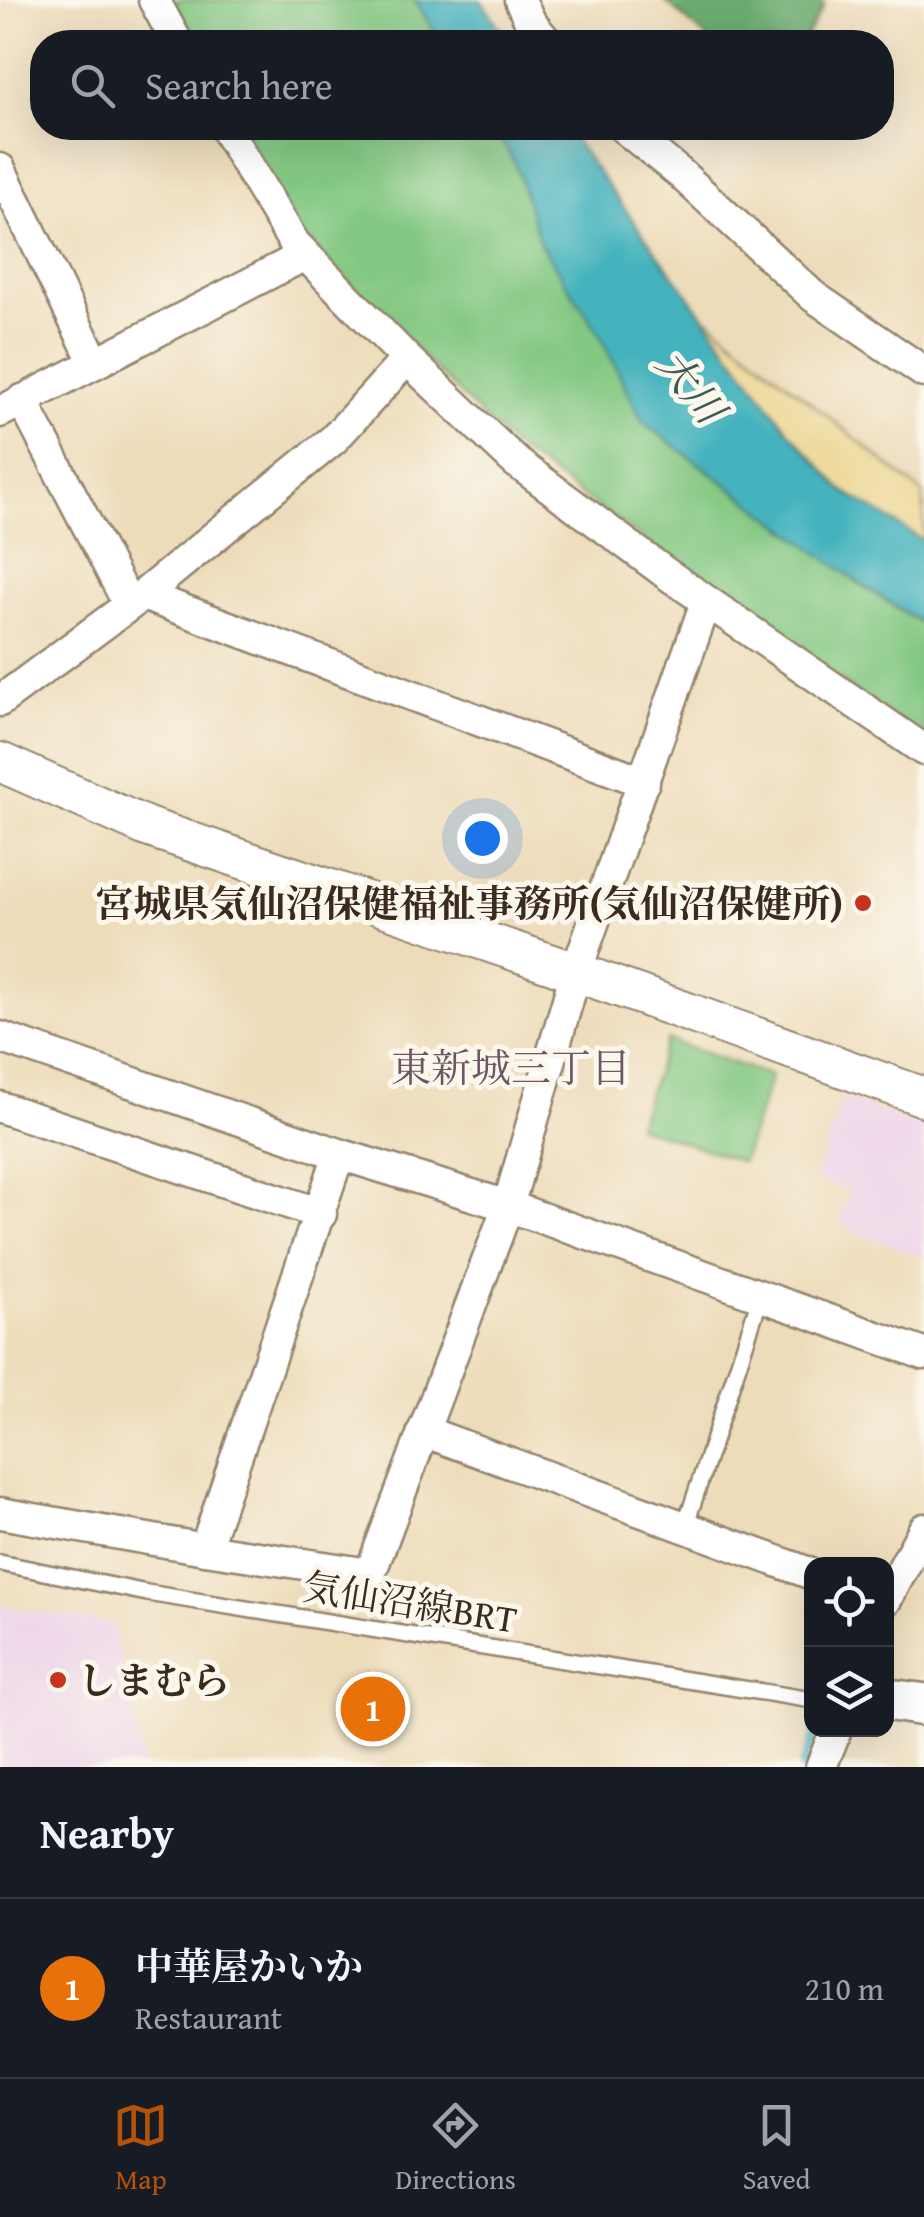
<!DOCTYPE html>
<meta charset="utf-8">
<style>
:root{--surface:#171b24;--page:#20242c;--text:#f1f3f6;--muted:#9ea1a6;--line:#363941;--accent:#b45309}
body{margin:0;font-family:"Gentium Book Plus","Noto Serif JP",serif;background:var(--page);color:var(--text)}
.controls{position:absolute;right:30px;bottom:30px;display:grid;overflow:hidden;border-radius:20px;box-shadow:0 10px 40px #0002}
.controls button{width:90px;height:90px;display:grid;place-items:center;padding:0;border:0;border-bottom:2px solid var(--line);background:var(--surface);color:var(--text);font:50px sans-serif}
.you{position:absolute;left:482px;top:838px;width:35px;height:35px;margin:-25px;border:8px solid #fff;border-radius:50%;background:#1a73e8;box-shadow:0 0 0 15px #1a73e833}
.badge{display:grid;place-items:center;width:65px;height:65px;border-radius:50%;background:var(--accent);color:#fff;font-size:32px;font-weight:700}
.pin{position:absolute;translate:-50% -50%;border:5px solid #fff;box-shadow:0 2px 10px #0006}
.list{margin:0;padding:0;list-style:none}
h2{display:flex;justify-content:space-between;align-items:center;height:130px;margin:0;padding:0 40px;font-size:42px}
h2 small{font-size:32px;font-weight:400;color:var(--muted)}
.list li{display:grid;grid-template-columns:65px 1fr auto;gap:30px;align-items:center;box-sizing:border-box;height:180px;padding:0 40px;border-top:2px solid var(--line)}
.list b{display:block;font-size:38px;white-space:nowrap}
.list p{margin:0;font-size:32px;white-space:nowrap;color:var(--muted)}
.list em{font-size:32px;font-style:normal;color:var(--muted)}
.icon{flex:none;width:55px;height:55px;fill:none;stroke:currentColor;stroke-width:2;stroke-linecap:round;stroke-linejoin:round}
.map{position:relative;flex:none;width:924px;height:1767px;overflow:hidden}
.search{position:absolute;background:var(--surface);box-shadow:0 10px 40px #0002;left:30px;right:30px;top:30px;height:110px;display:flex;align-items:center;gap:25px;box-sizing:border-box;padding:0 35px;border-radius:40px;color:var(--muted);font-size:38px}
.sheet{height:310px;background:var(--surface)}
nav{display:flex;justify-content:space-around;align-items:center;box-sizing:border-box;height:140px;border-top:2px solid var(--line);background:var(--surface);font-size:28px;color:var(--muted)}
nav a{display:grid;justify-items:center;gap:5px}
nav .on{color:var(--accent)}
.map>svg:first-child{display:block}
</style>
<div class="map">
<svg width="924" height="1767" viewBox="0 0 924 1767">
<rect width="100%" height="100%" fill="#fbf7ec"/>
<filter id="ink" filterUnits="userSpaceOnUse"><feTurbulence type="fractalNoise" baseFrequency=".01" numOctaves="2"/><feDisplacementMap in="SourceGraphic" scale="20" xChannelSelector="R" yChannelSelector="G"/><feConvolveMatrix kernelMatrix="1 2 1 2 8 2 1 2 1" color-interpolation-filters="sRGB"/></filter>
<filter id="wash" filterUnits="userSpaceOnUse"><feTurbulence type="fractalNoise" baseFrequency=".0048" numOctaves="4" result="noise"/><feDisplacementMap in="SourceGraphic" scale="40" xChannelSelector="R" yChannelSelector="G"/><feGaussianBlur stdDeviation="2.25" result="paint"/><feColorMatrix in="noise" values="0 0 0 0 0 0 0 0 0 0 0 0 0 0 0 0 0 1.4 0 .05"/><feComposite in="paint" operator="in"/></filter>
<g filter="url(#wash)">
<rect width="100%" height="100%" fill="#eddcba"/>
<!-- built -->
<g fill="#edd1e9">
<path d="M843,1098L924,1126V1258L863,1235L838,1222L850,1191L815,1179Z"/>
<path d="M0,1606L113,1623L143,1767H0Z"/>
</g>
<!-- green -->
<g fill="#83c882" stroke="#5f7950" stroke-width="2.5">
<path d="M174,0H415L441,42H197Z"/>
<path d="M242,128H494L515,163L540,243L599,333L643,422L863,586L924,626V740L512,446L298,232Z"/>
<path d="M667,1040L771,1076L742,1162L637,1126Z"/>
</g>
<!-- forest -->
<path fill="#6aac70" stroke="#526b47" stroke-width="2.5" d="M664,0H820L824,5L803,42H711Z"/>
<!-- sand -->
<path fill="#eeda9e" stroke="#94825e" stroke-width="2.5" d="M697,310L924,494V541L842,490L787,429Z"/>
<!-- water -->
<g fill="#44b3be" stroke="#406e6e" stroke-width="2.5">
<path d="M415,0H481L509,42H441Z"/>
<path d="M494,128H565L787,429L842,490L924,541V625L855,580L643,422L599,333L540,243L515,163Z"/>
</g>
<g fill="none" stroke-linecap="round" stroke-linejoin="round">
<!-- stream -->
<path stroke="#44b3be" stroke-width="9" d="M802,1767L816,1730"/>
</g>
</g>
<g filter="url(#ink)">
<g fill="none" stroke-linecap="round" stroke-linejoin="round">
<!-- service casing -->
<g stroke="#94836c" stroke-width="20">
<g id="service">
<path d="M685,1527L761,1295"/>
<path d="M0,1563L147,1593L812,1700"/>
<path d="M886,1712L924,1718"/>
</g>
</g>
<!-- minor casing -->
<g stroke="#94836c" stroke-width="35">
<g id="minor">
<path d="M154,0L177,42"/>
<path d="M520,0L531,23L547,42"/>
<path d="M225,128L294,243L407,359L516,462L667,574L924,750"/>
<path d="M624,128L681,174L813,296L924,372"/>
<path d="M0,169L95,363"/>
<path d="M22,400L129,605"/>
<path d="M0,412L305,255"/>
<path d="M143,595L644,782"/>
<path d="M0,701L143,595L334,439L407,359"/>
<path d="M0,1037L339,1154L508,1206L924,1354"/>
<path d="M0,1107L321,1214"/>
<path d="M423,1431L812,1574"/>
<path d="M0,1513L205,1549L370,1574L508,1206L576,972L706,602"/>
<path d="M205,1549L339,1154"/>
<path d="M886,1600L924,1529"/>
<path d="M886,1694L924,1699"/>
<path d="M821,1767L836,1730"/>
</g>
</g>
<!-- tertiary casing -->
<g stroke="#94836c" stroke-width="42">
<path id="tertiary" d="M0,762L147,827L576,972L924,1097"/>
</g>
<!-- service -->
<use href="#service" stroke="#fff" stroke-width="15"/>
<!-- minor -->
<use href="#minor" stroke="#fff" stroke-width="30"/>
<!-- tertiary -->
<use href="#tertiary" stroke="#fff" stroke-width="38"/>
</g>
</g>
<!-- markers -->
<g fill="#c8321e" stroke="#fbf7ec" stroke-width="4">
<circle cx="863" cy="903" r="10"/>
<circle cx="58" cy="1680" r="10"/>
</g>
<g text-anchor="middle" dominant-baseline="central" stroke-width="10" stroke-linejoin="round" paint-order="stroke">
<!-- poi labels -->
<g font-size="38" font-weight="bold" fill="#3b2a1e" stroke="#fbf7ec" text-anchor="end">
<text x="843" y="903">宮城県気仙沼保健福祉事務所(気仙沼保健所)</text>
<text x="78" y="1680" text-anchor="start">しまむら</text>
</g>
<!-- street labels -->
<g font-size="38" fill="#3b2a1e" stroke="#fbf7ec">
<text transform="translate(410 1602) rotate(9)">気仙沼線BRT</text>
</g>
<!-- water labels -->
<g font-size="40" font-style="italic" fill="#3e5a56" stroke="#fbf7ec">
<text transform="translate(691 386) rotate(51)">大川</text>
</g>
<!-- neighbourhood labels -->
<g font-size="40" fill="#6e5662" stroke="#fbf7ec">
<text x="511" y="1067">東新城三丁目</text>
</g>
</g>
</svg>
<div class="controls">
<button><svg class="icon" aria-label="locate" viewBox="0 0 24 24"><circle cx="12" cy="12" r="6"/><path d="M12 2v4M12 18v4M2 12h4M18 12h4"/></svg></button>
<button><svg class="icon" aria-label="layers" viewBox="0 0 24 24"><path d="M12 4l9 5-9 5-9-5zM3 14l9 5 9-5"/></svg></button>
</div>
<div class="you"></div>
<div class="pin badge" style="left:373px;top:1709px;background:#e8710a">1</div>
<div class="search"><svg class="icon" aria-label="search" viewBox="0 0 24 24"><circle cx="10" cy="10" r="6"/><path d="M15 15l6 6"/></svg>Search here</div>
</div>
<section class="sheet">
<h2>Nearby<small></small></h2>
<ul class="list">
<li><span class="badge" style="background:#e8710a">1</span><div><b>中華屋かいか</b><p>Restaurant</p></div><em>210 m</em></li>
</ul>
</section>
<nav>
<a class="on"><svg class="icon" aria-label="map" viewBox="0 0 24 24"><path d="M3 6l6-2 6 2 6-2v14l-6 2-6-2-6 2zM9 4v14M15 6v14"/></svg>Map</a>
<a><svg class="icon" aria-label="directions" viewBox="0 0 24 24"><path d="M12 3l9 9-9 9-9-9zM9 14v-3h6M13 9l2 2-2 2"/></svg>Directions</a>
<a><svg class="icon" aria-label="saved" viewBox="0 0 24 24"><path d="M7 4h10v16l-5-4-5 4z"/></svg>Saved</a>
</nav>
